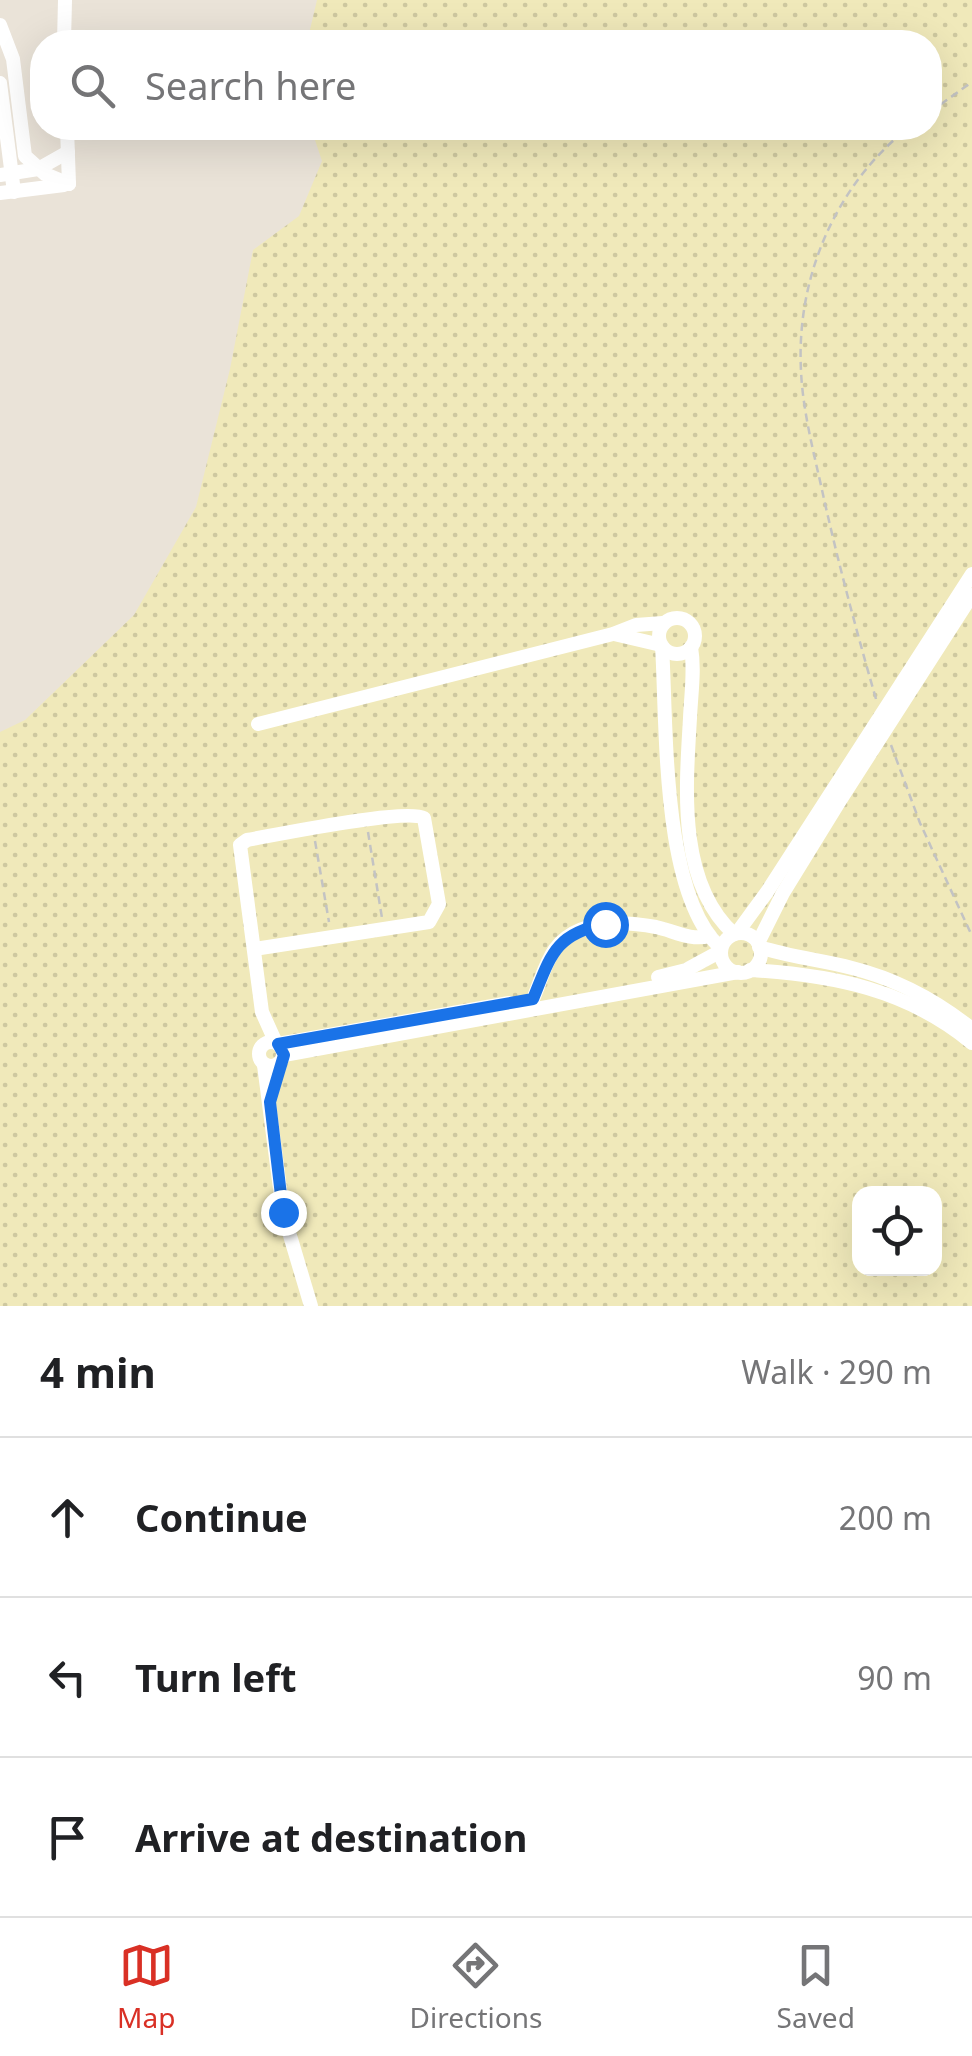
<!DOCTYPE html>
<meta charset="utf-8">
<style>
:root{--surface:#fff;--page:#f2f2f2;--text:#202124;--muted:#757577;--line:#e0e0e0;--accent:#d93025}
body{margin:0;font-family:"Noto Sans",sans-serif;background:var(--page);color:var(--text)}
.controls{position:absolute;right:30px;bottom:30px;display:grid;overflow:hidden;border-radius:20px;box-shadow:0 10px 40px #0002}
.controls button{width:90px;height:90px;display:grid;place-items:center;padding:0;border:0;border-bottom:2px solid var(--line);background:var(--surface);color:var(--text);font:50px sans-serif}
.stop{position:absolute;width:30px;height:30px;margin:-22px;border:8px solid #1a73e8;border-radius:50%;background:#fff}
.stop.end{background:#1a73e8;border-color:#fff;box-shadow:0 2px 10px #0008}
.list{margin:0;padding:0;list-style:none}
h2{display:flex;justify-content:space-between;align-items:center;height:130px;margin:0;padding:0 40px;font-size:42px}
h2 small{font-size:32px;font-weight:400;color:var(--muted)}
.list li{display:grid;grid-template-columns:65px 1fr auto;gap:30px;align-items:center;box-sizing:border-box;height:160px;padding:0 40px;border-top:2px solid var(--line)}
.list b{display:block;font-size:38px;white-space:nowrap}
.list em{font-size:32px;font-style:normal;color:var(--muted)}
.icon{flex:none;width:55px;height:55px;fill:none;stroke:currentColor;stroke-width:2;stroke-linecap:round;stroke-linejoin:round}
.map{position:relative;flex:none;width:972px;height:1306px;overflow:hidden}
.search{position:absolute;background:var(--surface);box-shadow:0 10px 40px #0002;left:30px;right:30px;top:30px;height:110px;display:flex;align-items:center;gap:25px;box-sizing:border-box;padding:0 35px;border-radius:40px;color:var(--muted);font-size:38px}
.sheet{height:610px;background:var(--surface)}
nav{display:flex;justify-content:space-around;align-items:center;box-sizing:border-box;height:140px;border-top:2px solid var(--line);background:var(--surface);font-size:28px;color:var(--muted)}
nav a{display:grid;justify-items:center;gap:5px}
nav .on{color:var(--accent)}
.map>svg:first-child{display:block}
</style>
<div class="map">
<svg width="972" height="1306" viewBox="0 0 972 1306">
<defs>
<pattern id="sand-dots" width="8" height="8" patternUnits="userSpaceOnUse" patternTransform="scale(2.5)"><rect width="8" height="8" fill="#f0e9ba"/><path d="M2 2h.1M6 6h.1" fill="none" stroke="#cec8a0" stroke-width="1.8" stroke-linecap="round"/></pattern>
</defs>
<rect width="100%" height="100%" fill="#eae3d8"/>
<!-- sand -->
<path fill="url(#sand-dots)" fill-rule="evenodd" d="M317,0H972V1306H0V732L25,720L134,615L196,507L230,369L253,250L299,216L322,161L311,128H930V42H307ZM860,1194H934V1268H860Z"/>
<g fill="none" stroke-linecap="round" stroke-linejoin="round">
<!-- path -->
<g stroke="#c3c3c3" stroke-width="2.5" stroke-dasharray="8 5" stroke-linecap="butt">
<path d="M930,112L972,82"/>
<path d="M876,699C857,633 839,566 824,499C815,457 803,414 801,371C796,278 835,186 908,128"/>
<path d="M891,745L920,823L972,936"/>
<path d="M368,832L382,918"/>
<path d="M315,841L329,922"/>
</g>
<!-- minor -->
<g stroke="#fff" stroke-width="14">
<path d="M0,25L13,59L25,156L45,174L69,184"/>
<path d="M64,42L65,0"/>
<path d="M0,83L14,192"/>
<path d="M67,128L69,184"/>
<path d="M0,175L38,169L68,152"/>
<path d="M0,193L64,185"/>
<circle cx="677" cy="636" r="18"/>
<path d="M614,634L661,645"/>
<path d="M662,646C667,724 661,895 721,948"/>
<path d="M691,647C695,670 691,694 690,718C686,787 677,882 734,934"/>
<path d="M258,724L613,634L636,625L663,623"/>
<path d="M737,933L767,892L972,574"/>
<circle cx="741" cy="953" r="20"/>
<path d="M758,943L783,893L839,802L972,595"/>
<path d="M759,947C790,957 821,960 852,968C896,979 937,1001 972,1029"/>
<path d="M254,949L429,922L439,904L424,818C406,808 276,835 247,840L240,845L262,1012L276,1043"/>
<path d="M750,970C832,975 907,989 972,1043"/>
<path d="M658,977L686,970L721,951"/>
<path d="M533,999C540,983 545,963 555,949C577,919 623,921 656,927C674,931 691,941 709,936"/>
<circle cx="271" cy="1054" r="12"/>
<path d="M278,1044L509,1003"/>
<path d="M284,1055L738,972"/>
<path d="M264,1065L283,1212L311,1306"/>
</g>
</g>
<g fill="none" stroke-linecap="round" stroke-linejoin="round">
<!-- route -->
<path stroke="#1a73e8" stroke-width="12" d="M283,1212L270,1102L284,1055L278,1044L533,999C551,955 555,934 605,924"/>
</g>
</svg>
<div class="controls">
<button><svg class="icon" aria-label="locate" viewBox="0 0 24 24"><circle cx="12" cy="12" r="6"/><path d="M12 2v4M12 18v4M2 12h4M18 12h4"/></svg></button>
</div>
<div class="stop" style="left:605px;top:924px"></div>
<div class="stop end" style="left:283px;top:1212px"></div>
<div class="search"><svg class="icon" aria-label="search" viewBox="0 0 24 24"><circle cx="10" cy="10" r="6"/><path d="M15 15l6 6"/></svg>Search here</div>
</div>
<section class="sheet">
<h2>4 min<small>Walk · 290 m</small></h2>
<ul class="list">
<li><svg class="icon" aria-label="ahead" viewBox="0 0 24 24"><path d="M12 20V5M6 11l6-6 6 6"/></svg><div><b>Continue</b></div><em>200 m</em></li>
<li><svg class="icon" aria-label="left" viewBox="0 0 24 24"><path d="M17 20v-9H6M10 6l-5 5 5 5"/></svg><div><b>Turn left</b></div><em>90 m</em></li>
<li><svg class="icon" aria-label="arrive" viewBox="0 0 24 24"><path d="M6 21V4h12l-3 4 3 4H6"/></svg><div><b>Arrive at destination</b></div></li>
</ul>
</section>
<nav>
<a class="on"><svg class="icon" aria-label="map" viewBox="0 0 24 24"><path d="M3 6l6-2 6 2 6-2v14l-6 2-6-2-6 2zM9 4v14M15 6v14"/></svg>Map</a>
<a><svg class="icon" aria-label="directions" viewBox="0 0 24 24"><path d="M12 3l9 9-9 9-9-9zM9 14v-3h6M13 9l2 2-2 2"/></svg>Directions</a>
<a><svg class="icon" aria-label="saved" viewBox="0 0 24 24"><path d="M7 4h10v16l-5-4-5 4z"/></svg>Saved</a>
</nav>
